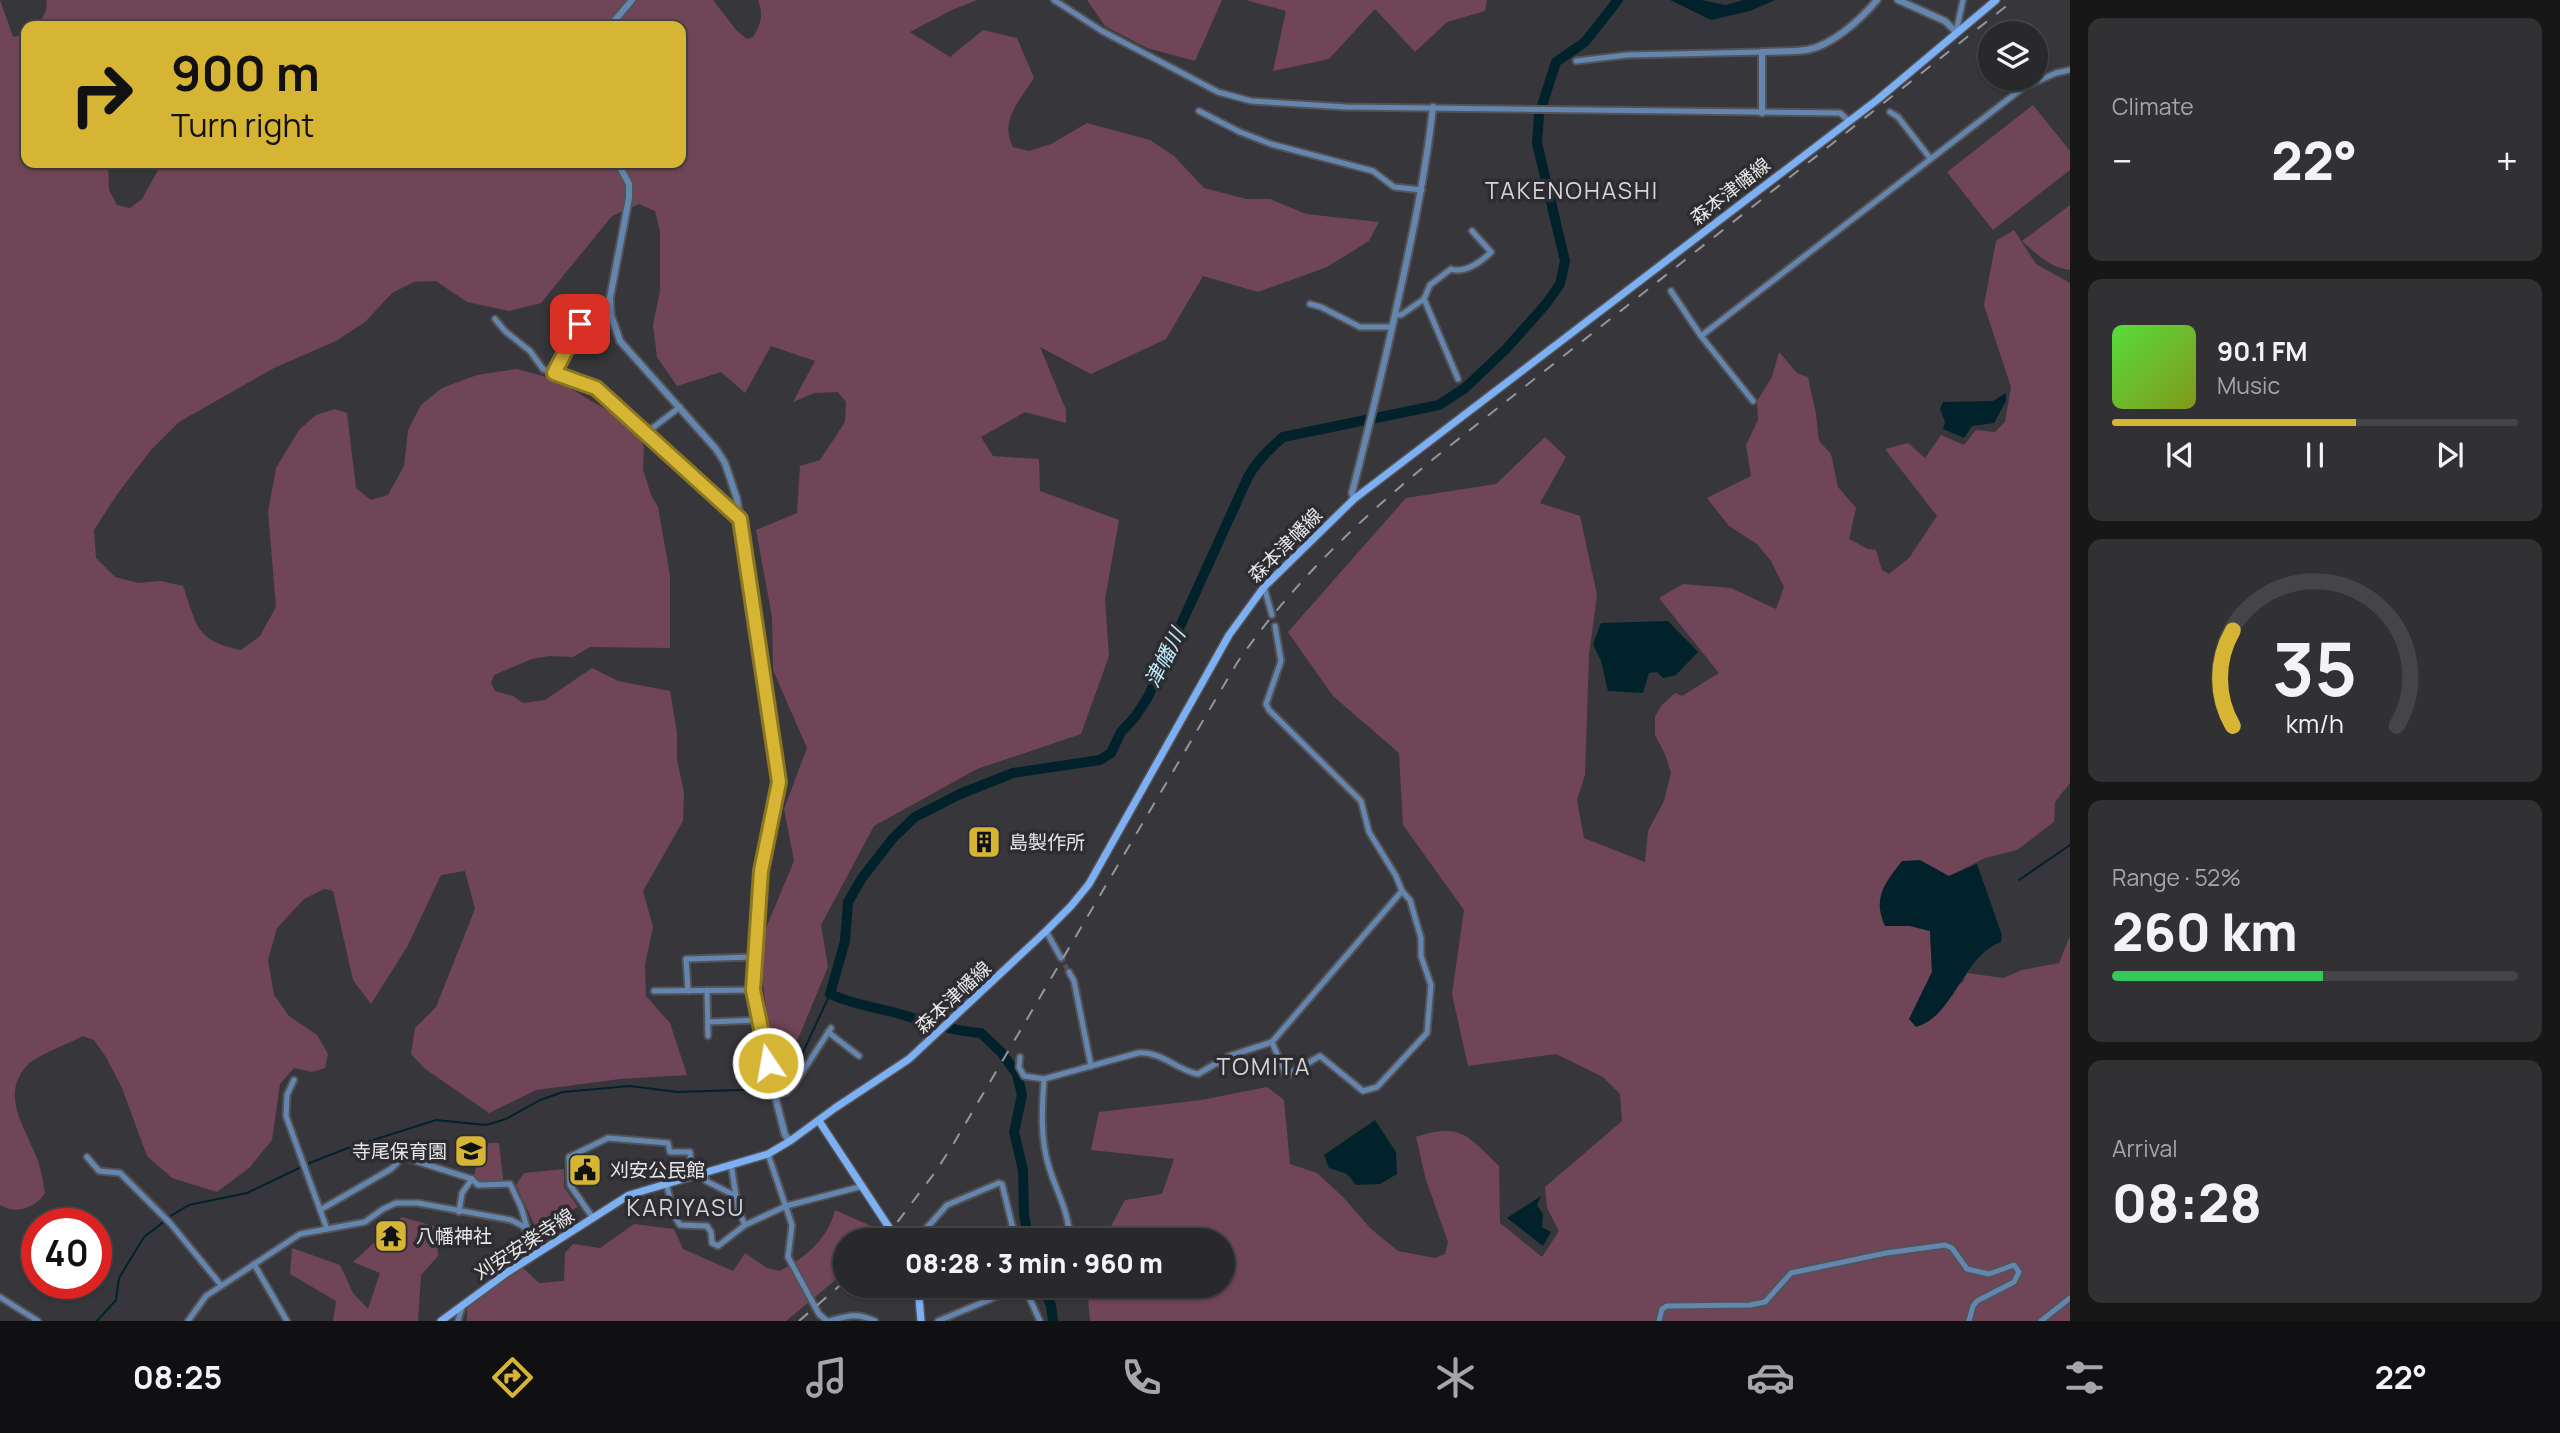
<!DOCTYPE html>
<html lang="en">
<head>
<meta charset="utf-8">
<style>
  body { margin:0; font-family:Manrope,"Noto Sans JP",sans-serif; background:#313134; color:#f1f3f6; height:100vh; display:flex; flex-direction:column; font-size:26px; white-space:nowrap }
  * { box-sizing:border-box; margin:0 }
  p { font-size:23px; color:#a5a6a9 }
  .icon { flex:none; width:38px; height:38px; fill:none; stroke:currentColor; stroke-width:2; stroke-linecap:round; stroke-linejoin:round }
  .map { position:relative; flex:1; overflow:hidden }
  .sheet { display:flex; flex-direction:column; gap:18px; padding:18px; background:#171718; width:490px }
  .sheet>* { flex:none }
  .top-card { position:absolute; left:21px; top:21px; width:665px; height:147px; border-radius:14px; box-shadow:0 2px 5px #0004,0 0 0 2px #454548; background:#d6b534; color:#111; overflow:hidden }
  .tools { position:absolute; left:1978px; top:21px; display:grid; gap:14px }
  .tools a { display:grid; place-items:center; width:70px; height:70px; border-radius:50%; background:#29292c; box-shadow:0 2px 5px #0004,0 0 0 2px #454548; font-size:35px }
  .speed { position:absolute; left:21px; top:1208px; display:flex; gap:14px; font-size:35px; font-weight:700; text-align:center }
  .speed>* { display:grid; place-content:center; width:91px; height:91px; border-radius:50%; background:#29292c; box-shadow:0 2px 5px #0004,0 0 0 2px #454548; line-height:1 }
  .speed .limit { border:10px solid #d22; background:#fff; color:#111 }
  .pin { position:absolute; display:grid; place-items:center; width:60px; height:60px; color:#fff; margin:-30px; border-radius:14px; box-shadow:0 4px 10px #0006 }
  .me { position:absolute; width:77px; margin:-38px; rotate:348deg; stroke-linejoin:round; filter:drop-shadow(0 0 5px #0008) }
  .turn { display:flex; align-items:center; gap:24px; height:147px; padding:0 35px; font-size:32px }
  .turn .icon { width:91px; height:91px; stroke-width:2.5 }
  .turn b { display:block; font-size:49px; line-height:60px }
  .big { font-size:52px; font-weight:800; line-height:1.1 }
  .sheet .card { flex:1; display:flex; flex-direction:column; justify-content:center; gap:10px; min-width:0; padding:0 24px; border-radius:14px; background:#313134 }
  .sheet .dial { align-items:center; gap:0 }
  .dial svg { height:182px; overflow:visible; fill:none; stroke:#454548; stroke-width:7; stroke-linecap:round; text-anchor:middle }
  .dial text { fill:#f1f3f6; stroke:none }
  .song { display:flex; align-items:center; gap:21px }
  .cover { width:84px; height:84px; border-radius:10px; background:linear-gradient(135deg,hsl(110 70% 55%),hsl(70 70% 35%)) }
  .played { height:7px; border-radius:4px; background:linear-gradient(90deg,#d6b534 60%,#454548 60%) }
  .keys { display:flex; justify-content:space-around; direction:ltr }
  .heat { display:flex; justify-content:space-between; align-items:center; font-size:38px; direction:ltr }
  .charge { height:10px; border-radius:5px; background:linear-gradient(90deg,#34c759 52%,#454548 0) }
  .trip { position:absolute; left:833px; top:1228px; width:402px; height:70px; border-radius:35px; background:#29292c; box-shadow:0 2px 5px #0004,0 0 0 2px #454548; font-weight:800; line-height:70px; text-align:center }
  .menu { display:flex; height:112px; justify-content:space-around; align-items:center; background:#101012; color:#a5a6a9 }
  .menu .icon { width:49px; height:49px }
  .menu .selected { color:#d6b534 }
  .menu b { font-size:32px; color:#f1f3f6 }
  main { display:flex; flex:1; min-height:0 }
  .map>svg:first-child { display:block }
  .green { fill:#704557 }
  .water { fill:#02222b }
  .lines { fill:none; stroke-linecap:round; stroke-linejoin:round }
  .stream { stroke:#02222b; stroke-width:2 }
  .river { stroke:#02222b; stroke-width:10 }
  .minor-tunnel { stroke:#525255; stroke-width:5; stroke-dasharray:5 2.5; stroke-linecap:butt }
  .minor-casing { stroke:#535357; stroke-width:9 }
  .tertiary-casing { stroke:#535357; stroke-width:10 }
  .secondary-casing { stroke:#535357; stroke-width:10 }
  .minor { stroke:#6485ae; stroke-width:5 }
  .tertiary { stroke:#6485ae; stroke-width:6 }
  .secondary { stroke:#7cb0f2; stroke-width:7 }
  .rail { stroke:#96969a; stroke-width:2; stroke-dasharray:12 12; stroke-linecap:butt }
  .route-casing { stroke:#8b7622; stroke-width:18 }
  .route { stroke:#d6b534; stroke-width:12 }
  .labels { text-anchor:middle; stroke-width:7; stroke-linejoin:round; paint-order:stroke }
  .street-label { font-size:19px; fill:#e8e8eb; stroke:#2d2d31 }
  .poi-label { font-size:19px; fill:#e8e8eb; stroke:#2d2d31; text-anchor:start }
  .water-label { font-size:21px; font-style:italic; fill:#beecfc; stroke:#2d2d31 }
  .quarter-label { font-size:23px; letter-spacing:2px; fill:#d6d5db; stroke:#2d2d31 }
</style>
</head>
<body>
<main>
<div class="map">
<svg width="2070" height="1321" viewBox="0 0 2070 1321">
  <rect width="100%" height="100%" fill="#37373b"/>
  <g class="green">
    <path d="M0,0l13,37 13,-3v129h82l1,27 8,15 13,3 12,-9 20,-36h519v-137h-645c6,-7 13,-16 10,-26h667l24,31 10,8 6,-2c8,-13 11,-23 5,-37h219l-25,10 -42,22 40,25 33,-27 34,8 17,40c-14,22 -35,43 -21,69l16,4 22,-7 36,-21 63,17 24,16 30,32 42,11h24l36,15 73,8 -10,19 -42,26 -69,25 -55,-16 -37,63 -75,35 -51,-27 26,63v13l-41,-11 -44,25 12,19 46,3 1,32 79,29 -14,79 4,57 -28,78 -104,35 -103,57 -53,99 7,42 -36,86 -13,17 -6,-7 -15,-116 36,-86 -10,-52 23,-61 -34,-78 -1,-53 -16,-87 41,-17 3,-47 20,-6 25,-38 1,-20 -8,-10 -24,1 -21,9 22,-41 -44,-15 -26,47 -24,-21 -44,14 -20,-29 -4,-32 7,-34v-60l-5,-20 -16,-7 -27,12 -71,87 -32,8 -42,-9 -31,-21 -22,1 -22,11 -27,29 -29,19 -62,27 -95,54 -28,28 -33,43 -24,37 2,28 19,19 23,6 23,-2 22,5c14,40 13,55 58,64l19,-14 16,-29 -8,-95 8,-44 23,-38 17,-15 19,-6 12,4 9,75 15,12 17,-5 16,-29 4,-36 13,-25 21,-17 35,-13 39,-6 39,10 83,50 6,18 -1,22 8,26 7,12 12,68v73l-80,-1 -17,10 -24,-1 -17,3 -38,16 -3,8 4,8 18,5 10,7 22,-3 47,-32 26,13 52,10 7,42v27l7,32 -1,29 -40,70 10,36 -8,38 1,31 24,27 17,52 -67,4 -84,11 -47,23 -65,-45 -13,-14 4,-26 21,-21 39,-98 -10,-38 -24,4 -34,72 -36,57 -18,-24 -20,-89 -9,-2 -20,10 -27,29 -9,32 6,35 15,21 28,19 11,19 -3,14 -13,4 -18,-4 -14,16 -8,56 -23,28 -32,24 -45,-14 -25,-22 -25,-68 -16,-31 -12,-17 -11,-4c-18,9 -38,16 -54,27 -29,31 -7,59 7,93 5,12 7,25 9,37 -10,15 -29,22 -45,12z"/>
    <polygon points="1087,0 1222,0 1195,61 1147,48 1105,26"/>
    <polygon points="1246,0 1487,0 1485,11 1447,22 1415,52 1375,9 1329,59 1273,71 1286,11"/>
    <polygon points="2033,105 2070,151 2070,170 1993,230 1947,172"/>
    <path d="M2070,205v65c-20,-2 -34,-17 -48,-29z"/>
    <path d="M2014,230l22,34 34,19v500l-15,19 -1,20 -37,28 -32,8 -36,18 -64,50h25l20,5 2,41 -23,47 54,-37 4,-9 36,5 19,-8 37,-7 11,-27v385h-980l-3,-35h136v-45h-120l22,-41 37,-6 12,-35 -83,-9 8,-38 102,-12 66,-13 17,13 6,64 27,9 26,24 28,32 27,22 37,7 10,-4 3,-12 -22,-62 -10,-43c45,-15 52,-1 83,29l1,57 42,34 17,-26 -12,-23 -2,-21 77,-66 -2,-27 -17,-17 -47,-23 -88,12 -16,-72 12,-84 -61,-85 -4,-72 -66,-57 -45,-64 118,-134 90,-14 49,-47 21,20 -26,46 40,13 17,79 -8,60 -4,120 -8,25 7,38 61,24 3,-31 16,-30 7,-28 -6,-19 -10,-19v-19l7,-11 13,-12 7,3 37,-23 -60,-75 24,-14 48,4 45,21 8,-22 -13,-26 -14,-17 -28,-18 -22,-28 44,-22 -5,-31 12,-25 -1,-19 15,-24 7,-25 18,21 11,4 8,37 3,27 12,13 7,33 18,21 -7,31 19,10 8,1 6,20 7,4 20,-16 28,-42 -52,-67 23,-6 17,15 16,-23 23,10 12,-15 19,2 10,-10 6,-35 -27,-82 12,-64z"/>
    <polygon points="489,1143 499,1143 503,1178 501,1183 479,1182 474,1175 480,1152 485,1153"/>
    <polygon points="564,1169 564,1187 578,1207 536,1228 516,1185 524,1173"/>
    <path d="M835,1210l45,20 -6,11h-29v31l-59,49h-319v-16l56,-37 16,15 25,-2 1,-28 8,-9 27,4 34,-24 40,5 9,20 50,22 12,-18 22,15 13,3c26,-14 47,-31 55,-61z"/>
    <polygon points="402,1217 437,1227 438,1256 421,1275 418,1321 333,1321 336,1301 290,1274 292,1248 340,1265 353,1293 368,1309 380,1273 353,1262"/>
  </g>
  <g class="water">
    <polygon points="1670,0 1701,0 1726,5 1743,0 1775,0 1750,11 1711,20"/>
    <polygon points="2006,393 2006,401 1994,423 1972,426 1964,438 1943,429 1945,422 1940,409 1943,402 1993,401"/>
    <polygon points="1668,621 1698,652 1676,675 1663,678 1657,672 1649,673 1643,693 1608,691 1601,661 1593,644 1601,623"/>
    <path d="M1920,860l29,16 28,-12 25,71 -1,7c-39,14 -46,74 -85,85l-7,-8 23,-47 -2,-41 -20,-5h-25c-13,-28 0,-43 17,-65z"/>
    <polygon points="1375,1120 1396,1152 1397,1174 1380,1184 1356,1185 1347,1174 1329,1168 1324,1155"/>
    <polygon points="1541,1196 1537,1205 1543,1214 1542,1227 1551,1232 1543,1246 1507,1218"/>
  </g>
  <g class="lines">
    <g class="stream">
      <polyline points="2019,880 2070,845"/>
      <polyline points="775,1087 787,1083 791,1078 830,994"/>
      <polyline points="169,1217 189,1205 247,1193 312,1162 348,1148 436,1120 486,1125 506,1119 540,1100 563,1092 630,1086 677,1092 770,1089"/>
      <polyline points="97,1321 116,1300 119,1278 144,1237 165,1221"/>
    </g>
    <g class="river">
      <path d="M1029,1241l-5,-26 -1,-45 -9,-38 8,-37 -5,-21 -16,-22 -20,-19c-29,-2 -54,-11 -81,-19 -25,-7 -46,-9 -70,-20l15,-53 3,-39 14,-24 31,-40 22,-21 45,-23 53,-21 87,-13 11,-7 10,-21 14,-15 13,-20 100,-220c9,-16 21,-28 35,-40l156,-32 26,-17 41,-39 40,-45 14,-20 5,-23 -28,-118 2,-28 17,-53 29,-20 33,-42"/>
      <polyline points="1042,1286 1051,1305 1053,1321"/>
    </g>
    <polyline class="minor-tunnel" points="1061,958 1069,972"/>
    <defs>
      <g id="minor">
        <polyline points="1054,0 1102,31 1218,92 1251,101 1346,107 1840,113 1848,120"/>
        <polyline points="1956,32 1963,0"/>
        <polyline points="1576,61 1627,55 1762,52"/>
        <polyline points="1199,111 1240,132 1271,144 1373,171 1394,187 1422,190"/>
        <polyline points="1890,112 1898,117 1930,158"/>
        <polyline points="1671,291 1701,336 1753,401"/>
        <polyline points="1424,299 1458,379"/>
        <polyline points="1310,304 1321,307 1360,327 1392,327"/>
        <path d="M1395,315h6l23,-16 6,-14 21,-16c14,5 31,-8 40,-17l-19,-21"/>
        <polyline points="495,319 505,331 530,351 543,369 596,388 740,519"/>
        <polyline points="1701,336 2024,87 2056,73 2070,70"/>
        <polyline points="554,374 580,324"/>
        <polyline points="646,433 680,407"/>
        <polyline points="1264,587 1272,615"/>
        <polyline points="1046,931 1061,958"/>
        <polyline points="1069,972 1074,981 1091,1066"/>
        <polyline points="707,990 708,1036"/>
        <polyline points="654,991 753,990"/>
        <polyline points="688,991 686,959 754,957"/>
        <polyline points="708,1022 759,1020"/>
        <polyline points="828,1032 859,1056"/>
        <polyline points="1272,1042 1402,891"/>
        <polyline points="1020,1057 1019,1067 1024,1076 1044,1079"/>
        <polyline points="294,1080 287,1095 286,1116 327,1229"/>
        <polyline points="775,1096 787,1092 794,1085 831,1028"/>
        <polyline points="768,1154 792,1225 788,1257 819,1314 827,1321"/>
        <polyline points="87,1157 99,1171 120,1173 170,1223 221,1285"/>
        <polyline points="731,1164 738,1209 745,1225"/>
        <polyline points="705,1171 706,1181 736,1196"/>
        <polyline points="666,1182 674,1215 680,1225 707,1226 711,1232 712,1243 718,1246 745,1225 786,1206 863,1186"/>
        <polyline points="320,1210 391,1169 403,1157 472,1179 478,1185 510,1184 521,1207 528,1231"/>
        <polyline points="459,1212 462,1193 472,1179"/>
        <polyline points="593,1218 570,1185 569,1157 608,1138 668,1143 670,1152 690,1152 692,1175"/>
        <polyline points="915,1241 947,1205 999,1183 1002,1184 1016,1241"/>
        <path d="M1069,1241c2,-26 -13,-50 -20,-74 -9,-28 -7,-59 -5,-88l94,-26c24,-2 38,17 60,21l31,-18 43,-14 13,31 4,1 31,-18 43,35 14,-4 50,-54 4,-48 -10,-29v-18l-11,-38 -8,-9 -6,-15 -27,-44 -8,-31 -92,-91 -3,-6 15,-43 -6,-35"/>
        <polyline points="254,1264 287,1321"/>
        <polyline points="1024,1286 1040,1321"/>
        <polyline points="0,1297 38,1321"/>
        <polyline points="188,1321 206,1296 300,1234 365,1222 383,1209 396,1203 418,1203 511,1220 523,1226 541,1251"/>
        <polyline points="458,1321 462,1307"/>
        <path d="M829,1321c18,-5 28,-9 46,0"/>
        <polyline points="938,1321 1022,1286"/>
        <polyline points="1659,1321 1662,1309 1667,1306 1750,1305 1765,1302 1791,1273 1886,1253 1945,1245 1952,1248 1967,1269 1989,1274 2014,1265 2019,1272 2014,1282 1977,1301 1973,1306 1969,1321"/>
        <polyline points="2041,1321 2070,1298"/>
      </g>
      <g id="tertiary">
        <polyline points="1898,0 1945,21 1956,32"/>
        <polyline points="610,26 632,0"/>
        <path d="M1762,113v-61c14,-1 29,0 44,-2 26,-4 55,-31 71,-50"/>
        <polyline points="618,163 629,184 629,198 610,298 611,315 620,341 716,449 725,463 737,499 779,782 777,800 761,871 753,990 777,1104 785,1135 790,1141"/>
        <path d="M1354,499l-2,-6c17,-66 33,-131 47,-197 14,-63 27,-125 34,-189"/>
      </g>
      <g id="secondary">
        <polyline points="819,1121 898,1241"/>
        <polyline points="918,1286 921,1321"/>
        <polyline points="441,1321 508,1272 629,1195 768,1154 790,1141 835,1108 909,1059 1046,931 1071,906 1089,884 1229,635 1264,587 1354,499 1877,100 1996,0"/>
      </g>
    </defs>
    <use href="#minor" class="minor-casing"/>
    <use href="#tertiary" class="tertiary-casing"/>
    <use href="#secondary" class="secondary-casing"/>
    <use href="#minor" class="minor"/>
    <use href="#tertiary" class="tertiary"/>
    <use href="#secondary" class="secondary"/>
    <g class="rail">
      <path d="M883,1241l53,-70 18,-28 283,-480c55,-80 125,-146 200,-207l577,-456"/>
      <polyline points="799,1321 845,1281"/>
    </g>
  </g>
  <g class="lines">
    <defs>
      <polyline id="route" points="580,324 554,373 596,388 740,519 779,782 761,871 753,990 768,1063"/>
    </defs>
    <use href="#route" class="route-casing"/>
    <use href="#route" class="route"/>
  </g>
  <defs>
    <symbol id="building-square" viewBox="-11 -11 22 22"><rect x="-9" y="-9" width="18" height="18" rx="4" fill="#d6b534" stroke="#2d2d31"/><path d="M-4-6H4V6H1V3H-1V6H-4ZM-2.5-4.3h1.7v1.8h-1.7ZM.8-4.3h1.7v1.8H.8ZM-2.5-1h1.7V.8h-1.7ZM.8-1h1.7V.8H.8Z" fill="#111"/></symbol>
    <symbol id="school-square" viewBox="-11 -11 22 22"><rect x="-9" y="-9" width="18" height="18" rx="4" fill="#d6b534" stroke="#2d2d31"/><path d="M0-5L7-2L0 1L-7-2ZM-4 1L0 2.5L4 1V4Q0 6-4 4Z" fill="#111"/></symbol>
    <symbol id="civic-square" viewBox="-11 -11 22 22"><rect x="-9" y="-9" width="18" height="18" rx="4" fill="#d6b534" stroke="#2d2d31"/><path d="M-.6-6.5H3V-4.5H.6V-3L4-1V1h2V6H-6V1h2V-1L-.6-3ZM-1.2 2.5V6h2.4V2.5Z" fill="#111"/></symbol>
    <symbol id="temple-square" viewBox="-11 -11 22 22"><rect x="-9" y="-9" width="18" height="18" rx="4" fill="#d6b534" stroke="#2d2d31"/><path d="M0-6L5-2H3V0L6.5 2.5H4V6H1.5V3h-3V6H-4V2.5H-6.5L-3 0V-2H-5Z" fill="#111"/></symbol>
  </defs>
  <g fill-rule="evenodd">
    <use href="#building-square" x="965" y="823" width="38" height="38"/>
    <use href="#school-square" x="452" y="1132" width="38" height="38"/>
    <use href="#civic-square" x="566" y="1151" width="38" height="38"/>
    <use href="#temple-square" x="372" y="1217" width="38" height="38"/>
  </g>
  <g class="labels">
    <g class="street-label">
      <text transform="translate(1730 191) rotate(-38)" y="7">森本津幡線</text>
      <text transform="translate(1285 545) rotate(-45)" y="7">森本津幡線</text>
      <text transform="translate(953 997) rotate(-43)" y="7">森本津幡線</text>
      <text transform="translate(524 1244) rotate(-33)" y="7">刈安安楽寺線</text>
    </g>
    <g class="poi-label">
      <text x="1009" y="849">島製作所</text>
      <text x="447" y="1158" text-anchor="end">寺尾保育園</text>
      <text x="610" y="1177">刈安公民館</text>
      <text x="416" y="1243">八幡神社</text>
    </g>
    <g class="water-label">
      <text transform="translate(1165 658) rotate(-63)" y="7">津幡川</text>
    </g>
    <g class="quarter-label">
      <text x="1572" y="199">TAKENOHASHI</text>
      <text x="1264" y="1075">TOMITA</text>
      <text x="686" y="1216">KARIYASU</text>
    </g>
  </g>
</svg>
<div class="tools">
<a><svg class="icon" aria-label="layers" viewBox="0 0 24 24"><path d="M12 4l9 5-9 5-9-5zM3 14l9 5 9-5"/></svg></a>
</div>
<div class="speed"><div class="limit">40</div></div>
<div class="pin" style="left:580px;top:324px;background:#d93025"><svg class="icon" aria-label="arrive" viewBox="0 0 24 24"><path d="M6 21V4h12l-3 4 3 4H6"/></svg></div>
<svg class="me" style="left:768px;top:1063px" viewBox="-20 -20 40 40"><circle r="17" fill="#d6b534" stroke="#fff" stroke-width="3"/><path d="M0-11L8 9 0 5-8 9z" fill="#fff"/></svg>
<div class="trip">08:28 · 3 min · 960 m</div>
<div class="top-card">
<div class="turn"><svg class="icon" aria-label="right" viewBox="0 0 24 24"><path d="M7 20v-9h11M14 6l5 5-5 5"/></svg><div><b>900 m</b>Turn right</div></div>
</div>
</div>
<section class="sheet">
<div class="card"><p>Climate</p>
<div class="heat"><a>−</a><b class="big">22°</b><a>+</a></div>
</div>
<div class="card">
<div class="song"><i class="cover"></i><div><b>90.1 FM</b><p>Music</p></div></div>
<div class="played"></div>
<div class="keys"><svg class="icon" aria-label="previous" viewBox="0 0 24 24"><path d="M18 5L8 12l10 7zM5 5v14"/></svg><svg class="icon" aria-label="pause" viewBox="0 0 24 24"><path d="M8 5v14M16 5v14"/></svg><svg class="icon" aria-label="next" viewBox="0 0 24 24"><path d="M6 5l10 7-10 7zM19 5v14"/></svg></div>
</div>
<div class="card dial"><svg viewBox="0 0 100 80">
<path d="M14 69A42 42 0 1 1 86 69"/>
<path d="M14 69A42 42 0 0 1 14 27" stroke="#d6b534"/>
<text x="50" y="56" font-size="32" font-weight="700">35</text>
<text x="50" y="72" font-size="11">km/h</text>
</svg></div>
<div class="card"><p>Range · 52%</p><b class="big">260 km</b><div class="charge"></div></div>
<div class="card"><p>Arrival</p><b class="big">08:28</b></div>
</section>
</main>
<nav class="menu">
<b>08:25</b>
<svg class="icon selected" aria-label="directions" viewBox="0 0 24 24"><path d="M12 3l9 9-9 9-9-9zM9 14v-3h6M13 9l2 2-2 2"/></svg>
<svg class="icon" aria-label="music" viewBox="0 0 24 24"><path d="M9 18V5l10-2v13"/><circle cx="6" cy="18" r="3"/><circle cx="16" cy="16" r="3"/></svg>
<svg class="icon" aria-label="phone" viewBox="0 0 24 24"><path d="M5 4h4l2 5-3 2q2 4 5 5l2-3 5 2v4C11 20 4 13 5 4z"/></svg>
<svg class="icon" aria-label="climate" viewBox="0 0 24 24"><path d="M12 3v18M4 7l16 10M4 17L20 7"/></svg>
<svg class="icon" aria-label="car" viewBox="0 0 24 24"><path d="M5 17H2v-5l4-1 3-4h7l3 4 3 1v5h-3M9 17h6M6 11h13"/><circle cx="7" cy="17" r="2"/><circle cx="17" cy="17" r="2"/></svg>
<svg class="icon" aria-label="filters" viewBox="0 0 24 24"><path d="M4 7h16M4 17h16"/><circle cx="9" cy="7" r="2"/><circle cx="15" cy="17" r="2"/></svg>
<b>22°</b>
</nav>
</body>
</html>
